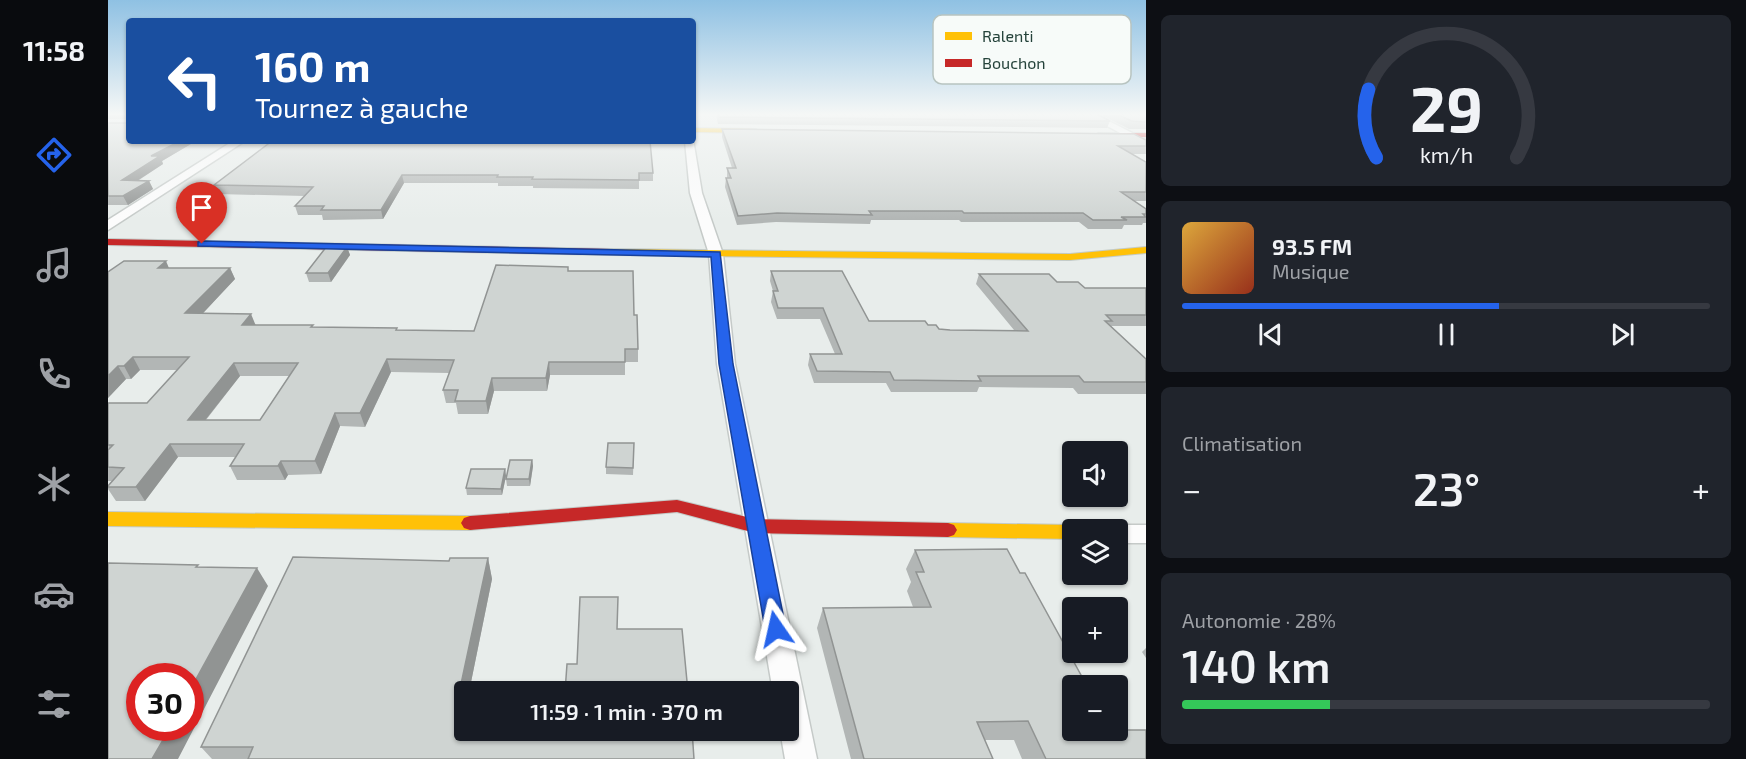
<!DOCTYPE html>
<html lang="fr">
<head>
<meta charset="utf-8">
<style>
  body { margin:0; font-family:"Exo 2",sans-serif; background:#20242c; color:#f1f3f6; height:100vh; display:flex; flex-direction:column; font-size:22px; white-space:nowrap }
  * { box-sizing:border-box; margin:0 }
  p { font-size:20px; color:#9ea1a6 }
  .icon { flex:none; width:33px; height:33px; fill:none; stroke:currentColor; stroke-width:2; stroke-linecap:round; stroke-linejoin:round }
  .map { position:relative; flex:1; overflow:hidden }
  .drawer { display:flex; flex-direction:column; gap:15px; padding:15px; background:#0d0f14; width:600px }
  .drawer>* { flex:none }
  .hud { position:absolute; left:18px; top:18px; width:570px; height:126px; border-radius:6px; box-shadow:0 2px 4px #0004; background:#1a4fa0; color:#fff; overflow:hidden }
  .fabs { position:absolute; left:954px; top:441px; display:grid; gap:12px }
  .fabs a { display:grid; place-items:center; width:66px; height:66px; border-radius:6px; background:#171b24; box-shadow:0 2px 4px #0004; font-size:30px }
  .speed { position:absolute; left:18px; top:663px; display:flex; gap:12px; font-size:30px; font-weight:700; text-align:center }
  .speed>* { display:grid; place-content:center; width:78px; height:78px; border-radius:50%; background:#171b24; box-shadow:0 2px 4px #0004; line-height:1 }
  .speed .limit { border:9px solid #d22; background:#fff; color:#111 }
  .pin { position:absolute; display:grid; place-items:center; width:51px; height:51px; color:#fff; margin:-62px -26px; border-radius:50% 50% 50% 0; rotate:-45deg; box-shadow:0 0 6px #0007 }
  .pin .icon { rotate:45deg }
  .me { position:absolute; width:66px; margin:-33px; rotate:349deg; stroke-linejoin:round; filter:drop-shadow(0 0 4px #0008) }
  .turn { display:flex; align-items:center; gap:21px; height:126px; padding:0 30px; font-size:27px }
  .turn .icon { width:78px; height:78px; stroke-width:2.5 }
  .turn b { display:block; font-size:42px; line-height:51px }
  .big { font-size:45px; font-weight:600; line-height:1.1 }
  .drawer .widget { flex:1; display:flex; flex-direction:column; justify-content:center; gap:9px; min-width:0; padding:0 21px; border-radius:9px; background:#20242c }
  .drawer .dial { align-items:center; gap:0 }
  .dial svg { height:156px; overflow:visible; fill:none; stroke:#363941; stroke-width:7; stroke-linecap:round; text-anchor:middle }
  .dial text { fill:#f1f3f6; stroke:none }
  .song { display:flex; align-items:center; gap:18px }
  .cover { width:72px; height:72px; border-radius:9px; background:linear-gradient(135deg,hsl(40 70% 55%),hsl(10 70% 35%)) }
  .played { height:6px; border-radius:3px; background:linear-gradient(90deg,#2563eb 60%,#363941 60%) }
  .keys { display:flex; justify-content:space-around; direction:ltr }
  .heat { display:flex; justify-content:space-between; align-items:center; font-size:33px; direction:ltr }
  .charge { height:9px; border-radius:4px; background:linear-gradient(90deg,#34c759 28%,#363941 0) }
  .trip { position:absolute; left:346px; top:681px; width:345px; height:60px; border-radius:6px; background:#171b24; box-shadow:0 2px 4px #0004; font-weight:600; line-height:60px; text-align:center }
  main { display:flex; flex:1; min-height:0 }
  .tabs { display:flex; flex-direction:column; width:108px; justify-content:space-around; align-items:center; background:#090b0e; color:#9ea1a6 }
  .tabs .icon { width:42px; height:42px }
  .tabs .active { color:#2563eb }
  .tabs b { font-size:27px; color:#f1f3f6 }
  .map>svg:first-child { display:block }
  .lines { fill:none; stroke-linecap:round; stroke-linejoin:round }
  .street-casing { stroke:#c5cac8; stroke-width:3 }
  .slow-casing { stroke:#c3cbc8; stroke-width:2 }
  .jam-casing { stroke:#c3cbc8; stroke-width:2 }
  .street { fill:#fcfcfc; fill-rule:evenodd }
  .slow { fill:#ffc107; fill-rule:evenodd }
  .jam { fill:#c62828; fill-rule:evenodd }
  .wall { fill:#b2b6b5; fill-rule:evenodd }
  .shaded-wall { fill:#919493 }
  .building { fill:#cfd4d2; stroke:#919493; stroke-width:1.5; fill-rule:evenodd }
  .route { fill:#2563eb; stroke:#184099; stroke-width:1.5 }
  .key { fill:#f7fbf9; stroke:#b8c4c0; stroke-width:1.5 }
  .key-label { font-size:16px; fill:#24423a }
</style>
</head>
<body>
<main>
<nav class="tabs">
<b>11:58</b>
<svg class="icon active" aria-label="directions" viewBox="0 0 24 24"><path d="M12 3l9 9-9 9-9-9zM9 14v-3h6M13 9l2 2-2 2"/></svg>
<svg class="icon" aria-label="music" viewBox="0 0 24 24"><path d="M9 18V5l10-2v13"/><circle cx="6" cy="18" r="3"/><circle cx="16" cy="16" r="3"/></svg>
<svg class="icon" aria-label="phone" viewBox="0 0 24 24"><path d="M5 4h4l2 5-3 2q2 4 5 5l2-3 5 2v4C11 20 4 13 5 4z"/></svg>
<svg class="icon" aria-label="climate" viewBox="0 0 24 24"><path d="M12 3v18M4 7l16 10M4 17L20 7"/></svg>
<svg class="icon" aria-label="car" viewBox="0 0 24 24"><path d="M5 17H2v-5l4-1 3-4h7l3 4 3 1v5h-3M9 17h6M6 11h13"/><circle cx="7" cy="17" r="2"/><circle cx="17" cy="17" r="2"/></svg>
<svg class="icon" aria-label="filters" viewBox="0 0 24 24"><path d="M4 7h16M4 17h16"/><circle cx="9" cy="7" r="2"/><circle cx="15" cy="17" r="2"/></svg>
</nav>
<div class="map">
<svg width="1038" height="759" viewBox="0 0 1038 759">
  <rect width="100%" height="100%" fill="#e8edeb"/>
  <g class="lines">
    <defs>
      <g id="street">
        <polygon points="977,114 987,114 1038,140 1038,147"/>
        <polygon points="585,139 594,193 615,254 627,364 709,759 677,759 672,730 681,730 681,692 665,692 609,364 601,254 582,193 577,141 585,141"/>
        <polygon points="125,141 137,141 0,230 0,220"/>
        <polygon points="1010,525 1038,525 1038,543 1010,543 1010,530 1001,530"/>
      </g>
      <g id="slow">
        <polygon points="585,128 648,129 651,131 648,133 585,132"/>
        <polygon points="1038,247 1038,253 962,260 503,255 498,252 503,249 962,254"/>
        <polygon points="0,512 362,516 368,518 371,523 368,528 362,530 0,526"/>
        <polygon points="840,523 964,525 971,530 964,530 964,539 840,537 834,535 831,530 834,525"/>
      </g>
      <g id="jam">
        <polygon points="993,133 1038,133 1038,137 990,137 990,133"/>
        <polygon points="0,239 503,249 508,252 503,255 0,245"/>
        <polygon points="569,500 647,519 840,523 846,525 849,530 846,535 840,537 647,533 569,512 362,530 356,528 353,523 356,518 362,516"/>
      </g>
    </defs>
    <use href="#street" class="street-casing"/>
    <use href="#slow" class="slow-casing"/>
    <use href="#jam" class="jam-casing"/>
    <use href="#street" class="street"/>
    <use href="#slow" class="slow"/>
    <use href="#jam" class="jam"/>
  </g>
  <g class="wall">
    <polygon points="0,114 21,114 21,141 88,141 54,161 55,164 31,180 41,181 45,189 20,205 0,205 0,123 19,123 19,119 0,119"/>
    <polygon points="608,114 989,114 1002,121 999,128 610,124"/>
    <polygon points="991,114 1038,114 1038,129 1021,129"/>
    <polygon points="614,129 1038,140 1038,154 1023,154 1038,162 1038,201 1026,201 1038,209 1038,223 1035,223 1034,225 1016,225 1014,229 980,229 971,222 853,222 851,220 763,220 762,224 668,222 629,225 617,187 618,178 619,178 619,168 624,168 614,137"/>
    <polygon points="164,141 545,173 545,181 531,181 531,189 425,188 425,186 390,186 390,183 296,183 275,219 215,220 214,215 190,215 187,206 197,196 109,194 106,185"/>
    <polygon points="239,247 242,255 223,282 201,282 198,273"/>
    <path d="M460,267v4l66,44 4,34v13h-13v13h-75l-3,16h-53l-6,23h-30l-2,-11h-10l-3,-13 6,-17 -58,-1 -26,55 -25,-1 -19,48 -33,1 -3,5h-48l-7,-14 5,-9h-57l-33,44h-29l-8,-12v-3l4,-5h-4v-78h39l30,-33h-37l-9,9h-5l-18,19v-126l61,-4h61l5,11 -33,35 54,11 58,3h83v2l77,1zM132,376h49l-29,44h-54z"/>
    <polygon points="663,271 761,321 820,325 831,329 842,330 906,330 868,284 871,274 949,282 977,288 1038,288 1038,326 1003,326 1038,359 1038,394 970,394 965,388 871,387 869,392 783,392 778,383 706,383 700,365 702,354 727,354 712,319 669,319 663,302 665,291 662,281"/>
    <polygon points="526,443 525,475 498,474 498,467"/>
    <polygon points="424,460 425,466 422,486 399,486 398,479"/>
    <polygon points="397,469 398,476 394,495 359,495 358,488"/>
    <polygon points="807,550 964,730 1038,759 914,759 906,740 877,740 885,759 743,759 709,628 715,608 805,607 799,591 803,582 798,569"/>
    <polygon points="380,558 384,579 361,692 357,692 357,730 586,759 104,759 93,747 341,561"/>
    <polygon points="1038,648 1038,658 1034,652"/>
  </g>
  <g class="shaded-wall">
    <polygon points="72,141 88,141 54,161 55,164 18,188 14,180 43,156"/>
    <polygon points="294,175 296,183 275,219 273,210"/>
    <polygon points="41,181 45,189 20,205 15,196"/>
    <polygon points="239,247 242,255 223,282 220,273"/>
    <polygon points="58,261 63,273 50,268"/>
    <polygon points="122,268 127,279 83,326 77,313"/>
    <polygon points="143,314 148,326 134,325"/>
    <polygon points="25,357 32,370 23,379 16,366"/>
    <polygon points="279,359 283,372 257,427 252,413"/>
    <polygon points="441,362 442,375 439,391 438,378"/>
    <polygon points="126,363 132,376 87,433 80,420"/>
    <polygon points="10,366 18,379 0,398 0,376"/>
    <polygon points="384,378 386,391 380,414 378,401"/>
    <polygon points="227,413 232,426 213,474 207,461"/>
    <polygon points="62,444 70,457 37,501 28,487"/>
    <polygon points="424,460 425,466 422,486 421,479"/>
    <polygon points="173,461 180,475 177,480 170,466"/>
    <polygon points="397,469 398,476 394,495 393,489"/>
    <polygon points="380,558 384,579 361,692 357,692 357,712 347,712"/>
    <polygon points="149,568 160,586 70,759 44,759 62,728 82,728 82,690"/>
  </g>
  <g class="building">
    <polygon points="19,114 21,114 21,141 72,141 43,156 52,156 14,180 41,181 15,196 0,196 0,123 19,123"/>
    <polygon points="610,114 989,114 1002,121 611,117"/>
    <polygon points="1008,114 1038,114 1038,122 1024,121"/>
    <polygon points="614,129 1026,134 1038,140 1038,146 1010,146 1038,162 1038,192 1013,192 1038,209 1038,214 1035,214 1038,217 1013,217 1019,220 985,220 975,213 856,213 854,211 761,211 764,215 669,213 630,216 618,178 623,178 619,168 628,168"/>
    <polygon points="164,141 542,141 545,173 531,173 531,180 424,179 425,177 389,177 390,175 294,175 273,210 213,210 216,206 187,206 205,187 106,185"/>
    <polygon points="219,246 239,247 220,273 198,273"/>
    <path d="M16,261h42l-8,7h72l-45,45 66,1 -9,11h71l-2,2 86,1 -1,2 78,1 22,-66 72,2v4h65l1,44h3l1,34h-13v13h-76l-3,16h-54l-6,23h-31l3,-11h-15l11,-30 -67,-1 -27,54h-25l-20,48h-34l-3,5h-48l14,-22h-74l-34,43h-28v-1l16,-18 -16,-1v-17l5,-5h-5v-42h39l42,-46h-56l-9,9h-6l-10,10v-104zM126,363h64l-38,57h-72z"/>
    <polygon points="663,271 734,271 761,321 817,321 820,325 828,325 831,329 842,330 920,331 871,274 941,274 949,282 970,282 977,288 1038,288 1038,315 998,315 1004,321 997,321 1038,359 1038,382 976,382 971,376 870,376 873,381 786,380 782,372 709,371 702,354 734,354 715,308 670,308 665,291 670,291"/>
    <polygon points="500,443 526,443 525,468 498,467"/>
    <polygon points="402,460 424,460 421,479 398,479"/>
    <polygon points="363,469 397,469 393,489 358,488"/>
    <polygon points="899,549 912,573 917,573 979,686 964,686 964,730 1038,730 1038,759 938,759 920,721 869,722 885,759 756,759 715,608 823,607 808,572 816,572 807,550"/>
    <polygon points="185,557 341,561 342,558 380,558 347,712 357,712 357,730 584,730 586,759 140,759 145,747 93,747"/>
    <polygon points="0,563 90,565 88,567 149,568 82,690 82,676 32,676 32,728 62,728 44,759 0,759"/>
    <polygon points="472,597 510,597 509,629 574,629 580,692 457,692 459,664 469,664"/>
  </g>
  <linearGradient id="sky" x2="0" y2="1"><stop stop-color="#8fc1e3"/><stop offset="0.52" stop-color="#f5f7f6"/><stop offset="1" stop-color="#f5f7f6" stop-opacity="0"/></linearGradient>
  <rect width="1038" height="220" fill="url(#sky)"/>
  <polygon class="route" points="94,241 612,252 625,364 678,629 675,636 668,639 660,636 657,629 611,364 603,257 90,246 90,242"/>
  <rect x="825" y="15" width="198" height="69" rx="9" class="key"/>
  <rect x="837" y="32" width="27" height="8" fill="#ffc107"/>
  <rect x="837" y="59" width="27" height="8" fill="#c62828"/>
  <g class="key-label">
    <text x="874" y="42">Ralenti</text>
    <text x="874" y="69">Bouchon</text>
  </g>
</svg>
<div class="fabs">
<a><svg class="icon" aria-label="sound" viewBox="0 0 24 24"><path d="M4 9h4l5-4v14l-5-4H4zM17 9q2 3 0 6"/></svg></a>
<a><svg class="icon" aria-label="layers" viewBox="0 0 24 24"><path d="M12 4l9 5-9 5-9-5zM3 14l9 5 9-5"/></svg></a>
<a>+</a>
<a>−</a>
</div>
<div class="speed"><div class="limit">30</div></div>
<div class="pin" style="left:94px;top:244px;background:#d93025"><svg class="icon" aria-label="arrive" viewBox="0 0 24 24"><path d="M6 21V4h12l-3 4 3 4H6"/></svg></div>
<svg class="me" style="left:668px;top:629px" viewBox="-20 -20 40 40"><path d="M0-17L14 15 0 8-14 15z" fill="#2563eb" stroke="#fff" stroke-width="4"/></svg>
<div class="trip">11:59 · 1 min · 370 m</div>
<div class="hud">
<div class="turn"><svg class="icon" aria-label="left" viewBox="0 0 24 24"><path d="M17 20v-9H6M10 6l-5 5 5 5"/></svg><div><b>160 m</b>Tournez à gauche</div></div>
</div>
</div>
<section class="drawer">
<div class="widget dial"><svg viewBox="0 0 100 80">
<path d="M14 69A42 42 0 1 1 86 69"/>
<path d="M14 69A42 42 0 0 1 10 34" stroke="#2563eb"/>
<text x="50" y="56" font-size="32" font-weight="700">29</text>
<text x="50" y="72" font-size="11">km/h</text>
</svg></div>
<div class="widget">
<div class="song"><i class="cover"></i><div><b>93.5 FM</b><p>Musique</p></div></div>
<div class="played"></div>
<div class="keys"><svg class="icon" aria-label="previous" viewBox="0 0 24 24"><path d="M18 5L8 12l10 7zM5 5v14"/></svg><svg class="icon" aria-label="pause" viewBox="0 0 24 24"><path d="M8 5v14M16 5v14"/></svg><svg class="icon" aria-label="next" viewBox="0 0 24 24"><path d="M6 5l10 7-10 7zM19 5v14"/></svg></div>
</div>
<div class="widget"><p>Climatisation</p>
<div class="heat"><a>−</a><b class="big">23°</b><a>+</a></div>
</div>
<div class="widget"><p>Autonomie · 28%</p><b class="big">140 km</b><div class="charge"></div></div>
</section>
</main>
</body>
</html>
